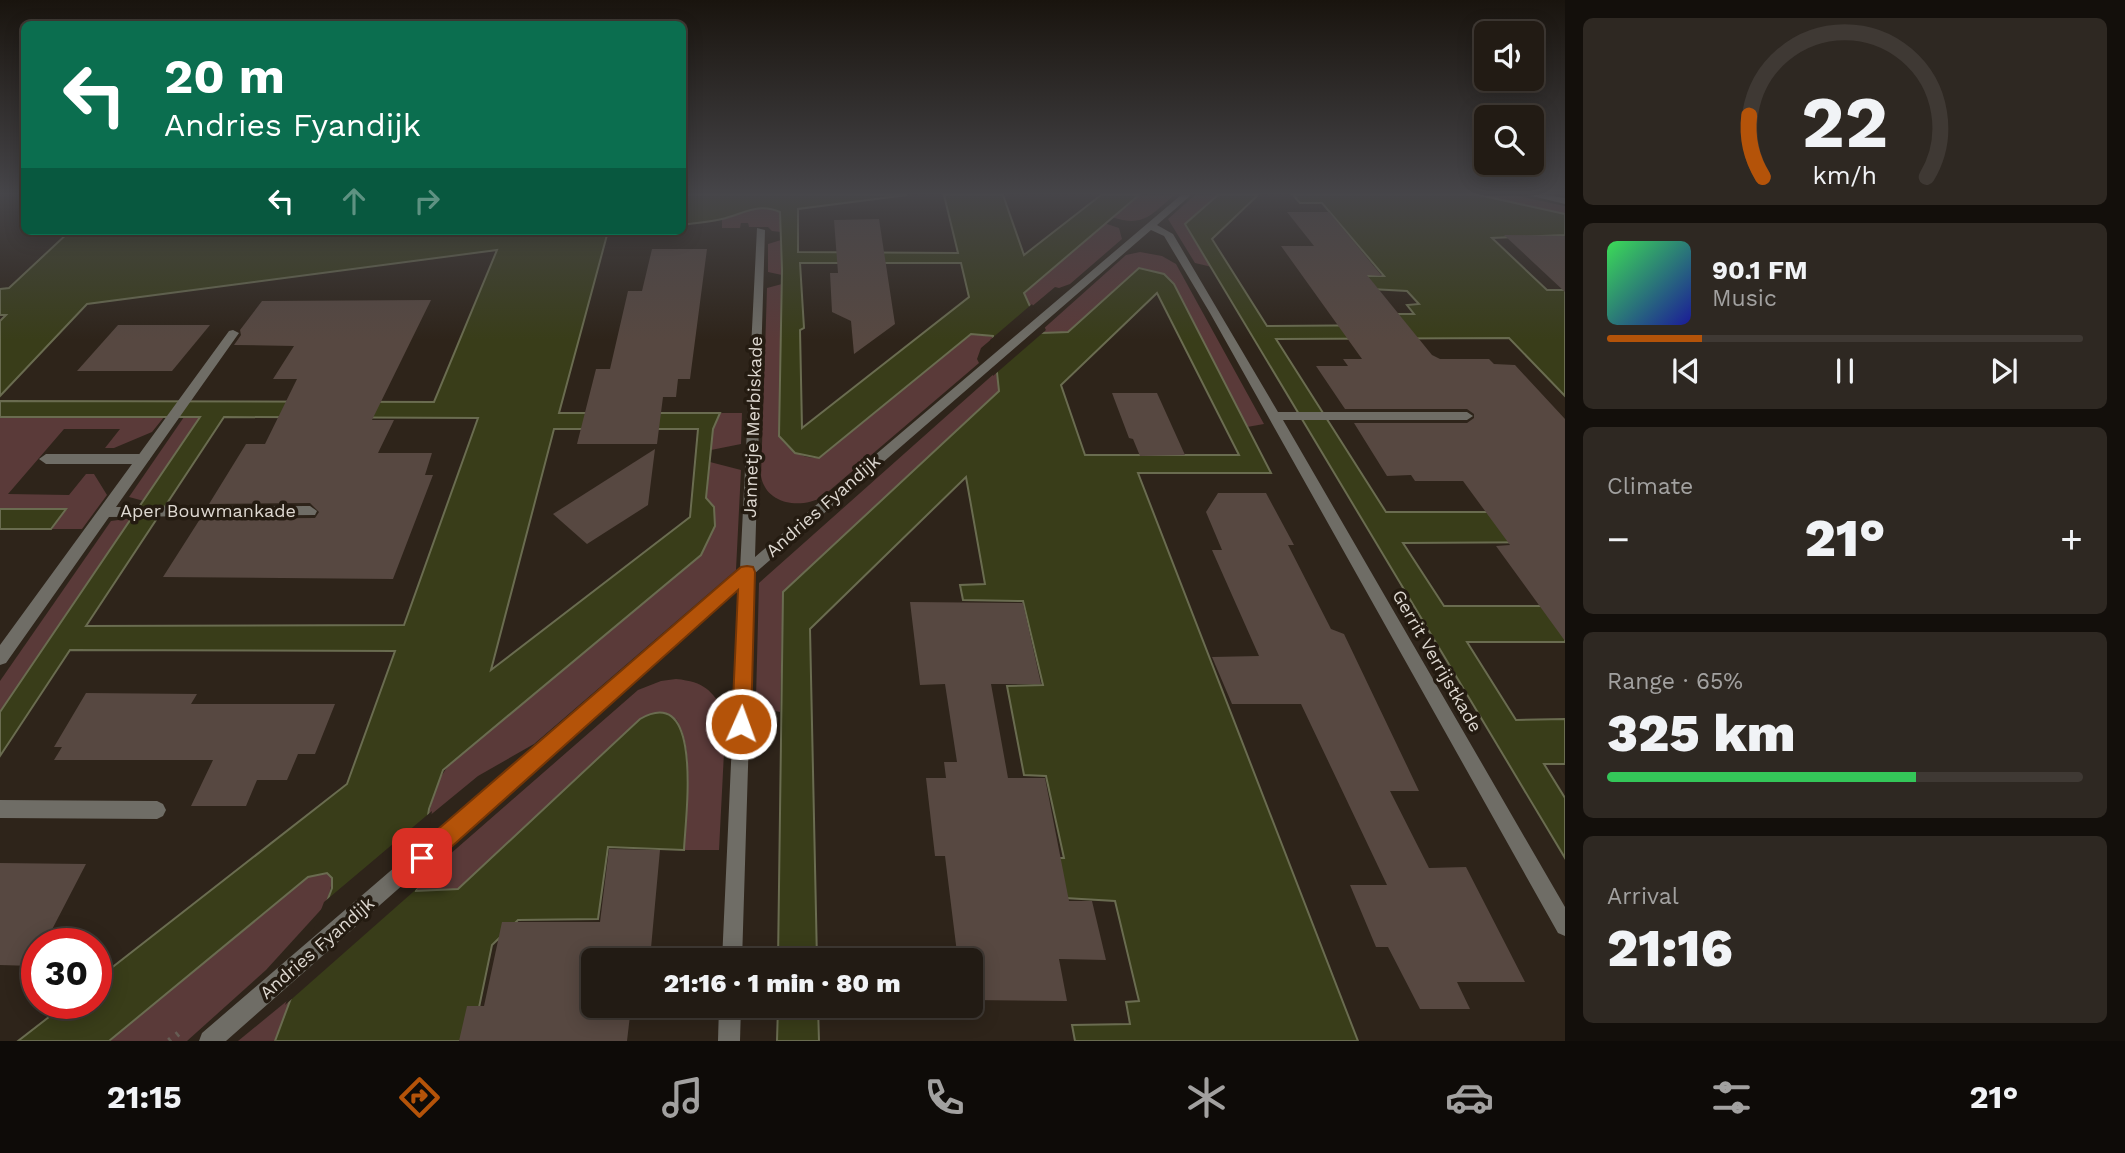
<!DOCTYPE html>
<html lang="en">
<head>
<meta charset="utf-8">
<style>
  body { margin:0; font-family:"Work Sans",sans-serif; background:#2e2822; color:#f1f3f6; height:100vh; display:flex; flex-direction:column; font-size:26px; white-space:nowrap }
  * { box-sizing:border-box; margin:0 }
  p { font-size:23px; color:#a2a1a0 }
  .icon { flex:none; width:38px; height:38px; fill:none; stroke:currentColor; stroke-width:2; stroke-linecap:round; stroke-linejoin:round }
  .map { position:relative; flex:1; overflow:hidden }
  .details { display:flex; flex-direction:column; gap:18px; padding:18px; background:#130f0b; width:560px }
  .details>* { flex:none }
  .top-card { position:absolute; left:21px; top:21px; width:665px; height:214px; border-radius:10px; box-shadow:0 4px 18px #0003,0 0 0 2px #3f3934; background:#0b6e4f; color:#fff; overflow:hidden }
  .tools { position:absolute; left:1474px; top:21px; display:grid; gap:14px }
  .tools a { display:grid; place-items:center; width:70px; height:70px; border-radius:10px; background:#221b14; box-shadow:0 4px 18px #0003,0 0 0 2px #3f3934; font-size:35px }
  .speed { position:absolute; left:21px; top:928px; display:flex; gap:14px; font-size:35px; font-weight:700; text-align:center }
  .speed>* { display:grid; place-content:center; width:91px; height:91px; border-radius:50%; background:#221b14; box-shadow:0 4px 18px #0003,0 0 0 2px #3f3934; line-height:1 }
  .speed .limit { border:10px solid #d22; background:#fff; color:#111 }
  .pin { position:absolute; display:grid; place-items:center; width:60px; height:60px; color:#fff; margin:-30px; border-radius:14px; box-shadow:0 4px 10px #0006 }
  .me { position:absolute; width:77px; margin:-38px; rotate:2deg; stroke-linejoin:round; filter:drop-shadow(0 0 5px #0008) }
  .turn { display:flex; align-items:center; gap:24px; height:147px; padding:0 28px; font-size:32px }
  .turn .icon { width:91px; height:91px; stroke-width:2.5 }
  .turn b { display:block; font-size:49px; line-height:60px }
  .lanes { display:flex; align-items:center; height:66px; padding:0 28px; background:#0003; justify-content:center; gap:35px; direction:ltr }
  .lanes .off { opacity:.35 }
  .big { font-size:52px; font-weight:800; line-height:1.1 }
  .details .card { flex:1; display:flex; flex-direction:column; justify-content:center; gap:10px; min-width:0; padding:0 24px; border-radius:10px; background:#2e2822 }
  .details .dial { align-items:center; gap:0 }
  .dial svg { height:182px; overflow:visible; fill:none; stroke:#3f3934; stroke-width:7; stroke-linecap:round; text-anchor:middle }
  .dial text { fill:#f1f3f6; stroke:none }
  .song { display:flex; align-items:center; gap:21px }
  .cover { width:84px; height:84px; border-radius:10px; background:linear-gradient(135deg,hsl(130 70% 55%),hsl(240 70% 35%)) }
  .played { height:7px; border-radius:4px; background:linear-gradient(90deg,#b45309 20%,#3f3934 20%) }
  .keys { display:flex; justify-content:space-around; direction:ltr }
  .heat { display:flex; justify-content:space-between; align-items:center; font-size:38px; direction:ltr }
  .charge { height:10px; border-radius:5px; background:linear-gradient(90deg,#34c759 65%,#3f3934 0) }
  .trip { position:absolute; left:581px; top:948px; width:402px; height:70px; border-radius:10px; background:#221b14; box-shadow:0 4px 18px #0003,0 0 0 2px #3f3934; font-weight:800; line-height:70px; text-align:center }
  .menu { display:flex; height:112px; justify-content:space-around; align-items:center; background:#0e0b08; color:#a2a1a0 }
  .menu .icon { width:49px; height:49px }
  .menu .on { color:#b45309 }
  .menu b { font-size:32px; color:#f1f3f6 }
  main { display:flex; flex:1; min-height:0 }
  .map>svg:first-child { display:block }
  .green { fill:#5a3a39 }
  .water { fill:#393d19; stroke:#6a6c50; stroke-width:2; fill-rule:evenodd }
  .pier { fill:#2e241a }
  .building { fill:#574841 }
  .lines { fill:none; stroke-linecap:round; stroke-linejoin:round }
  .path { stroke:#665d54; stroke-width:6; stroke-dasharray:2.5 7; stroke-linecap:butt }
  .lane { fill:#6f6d66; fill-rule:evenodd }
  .street { fill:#6f6d66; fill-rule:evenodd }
  .route { fill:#b45309; stroke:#753606; stroke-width:2 }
  .labels { text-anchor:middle; stroke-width:7; stroke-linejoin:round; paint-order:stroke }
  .street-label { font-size:18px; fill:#ded8d1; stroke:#241b11 }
</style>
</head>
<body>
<main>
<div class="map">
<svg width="1565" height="1041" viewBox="0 0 1565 1041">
  <rect width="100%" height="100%" fill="#2e241a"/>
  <g class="green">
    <path d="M1139,195h35c-22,19 -30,33 -62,22z"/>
    <polygon points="1195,195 1218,195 1185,224 1212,267 1195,263 1168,219"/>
    <polygon points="1479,195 1513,195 1560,205 1565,206 1565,214"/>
    <polygon points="768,206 780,212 781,232 772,231 768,227 749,227 748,223 741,223 740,228 722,228 722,219 752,208"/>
    <polygon points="1104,223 1119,228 1122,239 1070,284 1059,288 1055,287 1030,308 1024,293 1025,289"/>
    <polygon points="781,240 782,275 768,272 768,244"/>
    <polygon points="1140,252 1162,256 1176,264 1264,424 1247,427 1174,284 1139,268 1068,332 1042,333 1041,331 1126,255"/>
    <path d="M782,284l-3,152c10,15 21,22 40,22l152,-124 23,3 -13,11 -4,11 2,4 -157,134c-21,12 -56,8 -61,-21l6,-188z"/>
    <polygon points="996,372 999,390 783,592 780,712 766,709 756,698 759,583"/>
    <polygon points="720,413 742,413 741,444 711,450 713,429"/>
    <polygon points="0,417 164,417 152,432 114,448 105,448 120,429 64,429 8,494 69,495 86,474 94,474 107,495 82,529 52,529 65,509 0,509"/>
    <polygon points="184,417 201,417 144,501 129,497"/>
    <polygon points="710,462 741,470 736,570 534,744 478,776 428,817 437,783 451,761 701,555"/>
    <polygon points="133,518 0,712 0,681 111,521"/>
    <path d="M676,679c29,3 35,11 50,34l-7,137h-35c2,-34 12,-103 -8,-131l-28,-4 -190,174 -42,2 1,-8 221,-193 23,-9z"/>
    <polygon points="327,873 333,878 327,903 266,970 187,1041 109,1041 308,877"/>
    <polygon points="293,996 275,1041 238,1041"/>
  </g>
  <g class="water">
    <path d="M682,195h225l-109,14v43l160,1 -14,-58h59l21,60 77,-60h38l-115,98 18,40 26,-1 71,-64 25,6 10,10 97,189h-133l220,568h-283l-3,-16 58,-1 -4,-22 13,-1 -24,-100 -67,-4 -8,-39h24l-18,-82 -22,-1 -17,-89 36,-1 -20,-84 -60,-1 -3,-15 25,-1 -19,-107 -156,152 7,332h-39l5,-369 216,-201 -6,-55 -22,-2 -152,124 -24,-5 -16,-17 3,-166 -2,-58c-22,-10 -37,2 -58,7 -13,3 -27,4 -39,6zM800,263h161l8,34 -167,131 -2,-98 4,-2zM1157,293l82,162h-154l-24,-70z"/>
    <polygon points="1218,195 1258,195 1212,239 1267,326 1399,325 1392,314 1414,314 1407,305 1419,304 1407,291 1371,289 1361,276 1384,276 1322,203 1300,203 1293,195 1479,195 1565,214 1565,235 1492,238 1547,290 1565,290 1565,396 1509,338 1276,339 1386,512 1565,512 1565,542 1403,543 1444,606 1565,606 1565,642 1467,642 1516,720 1565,719 1565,764 1544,764 1565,798 1565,858 1185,224"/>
    <path d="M70,231h566l-29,4 -48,178h161l-7,16 -7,69 8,9 1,19 -14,29 -258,215 -14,39 -13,82 42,-2 182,-170c65,-38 45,101 44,131l-76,-3 -10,72 -80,1 -26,25 -20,96h-197l57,-153v-10l-5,-5 -19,4 -199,164h-91l49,-38h29v-23l251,-196 48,-133 -325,-1 -70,106v-44l200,-295h-200v-16l434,1 63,-152 -410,54 -87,92v-75l6,-6h-6v-26l9,-1zM224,417l254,1 -74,207 -318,1zM554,429h144l-8,88 -199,153z"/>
    <polygon points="0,509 66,509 51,529 0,529"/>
    <polygon points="778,1006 818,1006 819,1041 777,1041"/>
  </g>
  <g class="pier">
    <polygon points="1032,304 1046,330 993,376 990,340"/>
    <polygon points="432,811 421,885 285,1005 324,902"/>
  </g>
  <g class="building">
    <polygon points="1287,212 1329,212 1382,276 1367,275 1432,355 1440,359 1489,359 1494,364 1515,365 1565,419 1565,641 1496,546 1510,545 1463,481 1415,481 1411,475 1387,476 1354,423 1467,423 1474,418 1474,414 1467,409 1345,409 1316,366 1348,366 1343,359 1362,359 1281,246 1314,246"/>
    <polygon points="879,219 895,324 854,354 851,321 832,312 830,273 838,273 834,220"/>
    <polygon points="1504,235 1565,236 1565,292"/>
    <polygon points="652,249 707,249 690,379 678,379 676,397 663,397 657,444 577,444 596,369 610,369 628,291 642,291"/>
    <polygon points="431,300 372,420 394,420 378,453 432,453 425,475 433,475 393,579 163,577 200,519 315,518 319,512 310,503 209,504 246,444 265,444 297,379 273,379 294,346 234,345 241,335 240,330 262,301"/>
    <polygon points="118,325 210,325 172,371 77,371"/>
    <polygon points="1112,393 1157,393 1185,455 1140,456 1133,439 1129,438"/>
    <polygon points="655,449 648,505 587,544 553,514"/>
    <polygon points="1218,493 1266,493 1294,545 1288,545 1331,629 1344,634 1419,791 1390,791 1429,868 1466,867 1525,982 1457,982 1470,1009 1420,1009 1388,947 1376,947 1350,885 1387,885 1301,704 1232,704 1212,657 1259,656 1212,550 1222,550 1206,512"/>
    <polygon points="910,602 1023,603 1041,684 991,684 1008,778 1045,778 1069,901 1092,901 1106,960 1059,959 1067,1001 971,1000 971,961 958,961 945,856 935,856 926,778 946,778 944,762 957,762 945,684 920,685"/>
    <polygon points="86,693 197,694 191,704 335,704 315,754 298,754 287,780 257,780 246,806 191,806 213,760 54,760 62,747 54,747"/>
    <polygon points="609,849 660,850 651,948 645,947 644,961 593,961 593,1006 639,1006 631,1007 627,1041 459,1041 467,1006 484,1006 502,922 600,922"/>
    <polygon points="0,863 86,864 45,943 37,943 37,958 33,966 0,965"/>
  </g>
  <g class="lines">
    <polyline class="path" points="169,1041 179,1033"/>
    <polygon class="lane" points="46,454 143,454 150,459 143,464 46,464 39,459"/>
    <g class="street">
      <polygon points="1181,195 1191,195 1157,225 1173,234 1278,412 1467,412 1473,416 1467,420 1283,420 1565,907 1565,936 1558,933 1210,313 1164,236 1151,230 754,574 742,961 722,961 739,588 226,1041 199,1041 202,1033 740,570 757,228 765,230 755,557"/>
      <polygon points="1528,195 1546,195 1565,198 1565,204"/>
      <polygon points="233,330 239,333 116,507 310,506 317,511 315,515 109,517 6,663 0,665 0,645 229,331"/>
      <polygon points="0,800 157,801 163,804 166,810 163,816 157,819 0,818"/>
      <polygon points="719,1006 741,1006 740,1041 718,1041"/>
    </g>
  </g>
  <linearGradient id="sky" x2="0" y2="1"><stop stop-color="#19140e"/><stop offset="0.57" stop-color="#464549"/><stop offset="1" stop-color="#464549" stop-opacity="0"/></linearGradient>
  <rect width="1565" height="340" fill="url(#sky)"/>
  <polygon class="route" points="747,566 753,567 755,572 751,724 748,730 741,733 734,730 732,724 738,590 430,866 422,869 414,866 411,858 414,850 741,567"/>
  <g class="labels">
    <g class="street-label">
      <text transform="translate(753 427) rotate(-88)" y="6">Jannetje Merbiskade</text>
      <text transform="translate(823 506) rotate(-41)" y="6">Andries Fyandijk</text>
      <text x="208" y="517">Aper Bouwmankade</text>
      <text transform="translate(1437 661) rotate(60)" y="6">Gerrit Verrijstkade</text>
      <text transform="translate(317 948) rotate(-41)" y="6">Andries Fyandijk</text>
    </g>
  </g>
</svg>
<div class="tools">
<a><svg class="icon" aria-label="sound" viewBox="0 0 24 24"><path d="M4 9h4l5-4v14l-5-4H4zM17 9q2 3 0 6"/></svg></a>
<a><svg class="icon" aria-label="search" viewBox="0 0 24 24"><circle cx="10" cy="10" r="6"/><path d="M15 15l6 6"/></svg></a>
</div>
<div class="speed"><div class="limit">30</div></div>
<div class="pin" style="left:422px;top:858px;background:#d93025"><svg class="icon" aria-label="arrive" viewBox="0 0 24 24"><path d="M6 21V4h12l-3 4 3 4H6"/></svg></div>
<svg class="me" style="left:741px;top:724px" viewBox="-20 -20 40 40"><circle r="17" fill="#b45309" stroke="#fff" stroke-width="3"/><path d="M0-11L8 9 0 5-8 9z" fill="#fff"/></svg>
<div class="trip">21:16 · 1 min · 80 m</div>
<div class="top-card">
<div class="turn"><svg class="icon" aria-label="left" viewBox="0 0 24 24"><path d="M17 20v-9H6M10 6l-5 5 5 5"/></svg><div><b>20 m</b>Andries Fyandijk</div></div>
<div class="lanes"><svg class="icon" aria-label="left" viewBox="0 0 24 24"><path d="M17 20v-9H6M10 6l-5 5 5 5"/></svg><svg class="icon off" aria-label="ahead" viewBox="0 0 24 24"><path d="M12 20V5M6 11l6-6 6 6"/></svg><svg class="icon off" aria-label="right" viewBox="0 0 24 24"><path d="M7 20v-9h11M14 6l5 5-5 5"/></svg></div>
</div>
</div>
<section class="details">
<div class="card dial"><svg viewBox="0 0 100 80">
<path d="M14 69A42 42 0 1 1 86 69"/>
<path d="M14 69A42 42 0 0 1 8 42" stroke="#b45309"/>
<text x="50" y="56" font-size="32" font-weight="700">22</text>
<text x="50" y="72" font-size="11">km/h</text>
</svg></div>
<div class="card">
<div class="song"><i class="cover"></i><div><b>90.1 FM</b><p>Music</p></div></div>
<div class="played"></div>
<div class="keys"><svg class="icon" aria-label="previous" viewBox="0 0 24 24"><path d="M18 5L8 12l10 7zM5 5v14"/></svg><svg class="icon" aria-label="pause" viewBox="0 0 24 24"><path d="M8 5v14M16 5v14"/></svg><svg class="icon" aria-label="next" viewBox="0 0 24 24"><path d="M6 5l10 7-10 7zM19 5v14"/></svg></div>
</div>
<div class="card"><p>Climate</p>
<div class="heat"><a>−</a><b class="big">21°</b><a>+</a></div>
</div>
<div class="card"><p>Range · 65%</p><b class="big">325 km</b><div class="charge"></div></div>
<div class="card"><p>Arrival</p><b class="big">21:16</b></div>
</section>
</main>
<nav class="menu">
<b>21:15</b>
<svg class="icon on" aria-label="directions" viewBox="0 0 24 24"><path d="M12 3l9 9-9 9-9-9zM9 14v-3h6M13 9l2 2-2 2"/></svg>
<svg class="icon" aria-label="music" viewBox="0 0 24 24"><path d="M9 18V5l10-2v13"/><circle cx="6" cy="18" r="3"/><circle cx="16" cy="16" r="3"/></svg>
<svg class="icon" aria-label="phone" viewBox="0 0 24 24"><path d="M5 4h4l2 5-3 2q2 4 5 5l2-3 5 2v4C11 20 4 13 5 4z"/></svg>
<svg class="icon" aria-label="climate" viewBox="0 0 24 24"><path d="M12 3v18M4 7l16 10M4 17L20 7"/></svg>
<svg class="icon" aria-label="car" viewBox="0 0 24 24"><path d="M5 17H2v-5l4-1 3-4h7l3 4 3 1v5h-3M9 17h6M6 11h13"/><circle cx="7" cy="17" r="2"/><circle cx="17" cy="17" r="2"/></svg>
<svg class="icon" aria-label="filters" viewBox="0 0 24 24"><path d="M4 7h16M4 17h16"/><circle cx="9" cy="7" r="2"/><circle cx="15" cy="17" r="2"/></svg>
<b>21°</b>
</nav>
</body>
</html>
